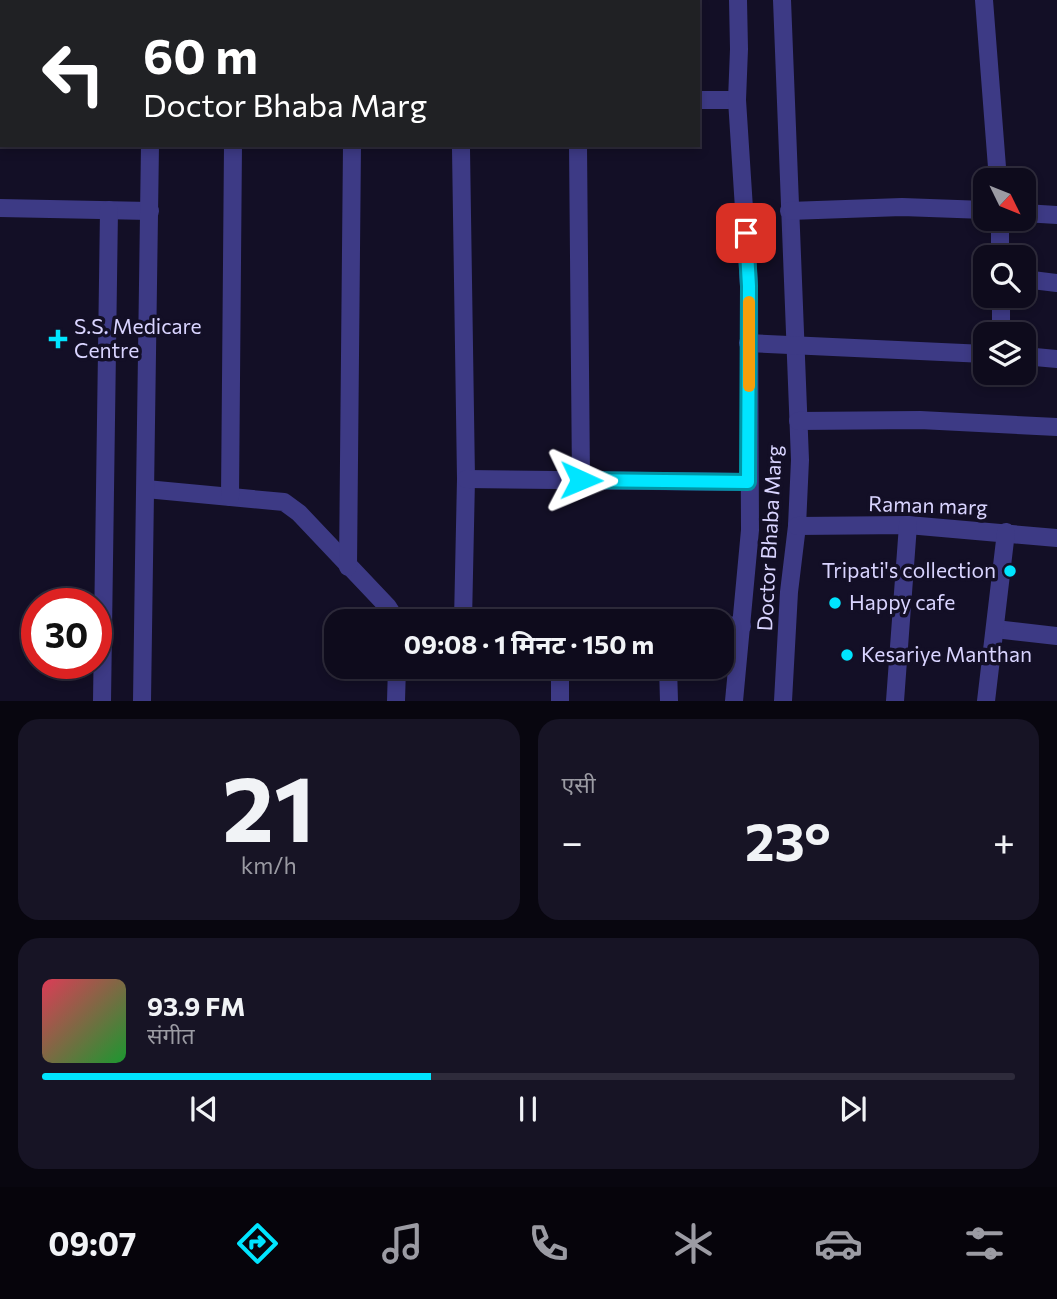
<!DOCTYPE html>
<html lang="hi">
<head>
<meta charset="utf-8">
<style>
  body { margin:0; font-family:Commissioner,"Noto Sans Devanagari",sans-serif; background:#171425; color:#f1f3f6; height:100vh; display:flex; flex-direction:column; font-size:26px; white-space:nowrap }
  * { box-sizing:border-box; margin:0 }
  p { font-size:23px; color:#9b9ba3 }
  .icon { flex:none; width:38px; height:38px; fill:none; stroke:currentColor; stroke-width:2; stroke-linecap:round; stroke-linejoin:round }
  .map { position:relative; height:701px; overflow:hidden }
  .drawer { display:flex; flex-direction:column; gap:18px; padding:18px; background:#08060f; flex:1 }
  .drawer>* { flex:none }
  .guide { position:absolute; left:0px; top:0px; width:700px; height:147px; box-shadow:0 4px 10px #0003,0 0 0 2px #2e2b3b; background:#202124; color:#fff; overflow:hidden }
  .needle { width:46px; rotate:133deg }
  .tools { position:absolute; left:973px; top:168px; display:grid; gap:14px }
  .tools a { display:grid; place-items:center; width:63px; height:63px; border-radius:14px; background:#0e0b1c; box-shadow:0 4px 10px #0003,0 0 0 2px #2e2b3b; font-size:35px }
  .speed { position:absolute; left:21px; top:588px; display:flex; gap:14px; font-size:35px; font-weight:700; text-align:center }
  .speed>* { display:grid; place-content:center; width:91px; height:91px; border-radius:50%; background:#0e0b1c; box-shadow:0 4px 10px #0003,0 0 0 2px #2e2b3b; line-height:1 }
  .speed .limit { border:10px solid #d22; background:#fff; color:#111 }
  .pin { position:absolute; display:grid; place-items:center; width:60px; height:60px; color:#fff; margin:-30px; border-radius:14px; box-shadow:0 4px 10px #0006 }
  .me { position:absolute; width:77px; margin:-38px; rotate:91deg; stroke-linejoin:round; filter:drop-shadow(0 0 5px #0008) }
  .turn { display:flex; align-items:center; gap:24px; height:147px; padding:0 28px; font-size:32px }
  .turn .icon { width:91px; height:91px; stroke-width:2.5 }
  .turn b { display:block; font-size:49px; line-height:60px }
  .big { font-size:52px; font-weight:700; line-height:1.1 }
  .drawer .widget { flex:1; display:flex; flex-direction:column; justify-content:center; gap:10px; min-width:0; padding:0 24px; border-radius:21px; background:#171425 }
  .drawer .dial { align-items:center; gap:0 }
  .dial b { font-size:91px; line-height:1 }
  .song { display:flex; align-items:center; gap:21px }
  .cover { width:84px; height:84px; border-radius:10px; background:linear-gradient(135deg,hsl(350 70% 55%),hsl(130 70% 35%)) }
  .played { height:7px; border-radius:4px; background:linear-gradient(90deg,#00e5ff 40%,#2e2b3b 40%) }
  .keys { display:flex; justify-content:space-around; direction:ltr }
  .heat { display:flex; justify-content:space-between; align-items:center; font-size:38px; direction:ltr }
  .drawer .tiles { flex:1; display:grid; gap:18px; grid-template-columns:1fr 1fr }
  .widget:last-child { grid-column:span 2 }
  .trip { position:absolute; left:324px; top:609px; width:410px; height:70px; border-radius:21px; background:#0e0b1c; box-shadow:0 4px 10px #0003,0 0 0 2px #2e2b3b; font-weight:700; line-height:70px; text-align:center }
  .menu { display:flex; height:112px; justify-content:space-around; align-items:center; background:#06040b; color:#9b9ba3 }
  .menu .icon { width:49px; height:49px }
  .menu .selected { color:#00e5ff }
  .menu b { font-size:32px; color:#f1f3f6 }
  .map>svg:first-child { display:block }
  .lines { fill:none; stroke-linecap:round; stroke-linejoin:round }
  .minor { stroke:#3d3a85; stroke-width:18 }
  .route-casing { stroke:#0095a6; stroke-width:18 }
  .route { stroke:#00e5ff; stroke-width:12 }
  .slow { stroke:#f59e0b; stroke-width:12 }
  .poi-dot { fill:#00e5ff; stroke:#130f26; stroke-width:2.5 }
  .labels { text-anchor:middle; stroke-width:7; stroke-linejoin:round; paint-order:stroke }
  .poi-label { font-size:21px; fill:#d9d4ff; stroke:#130f26; text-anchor:start }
  .street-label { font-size:21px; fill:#d9d4ff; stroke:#130f26 }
</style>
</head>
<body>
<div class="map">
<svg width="1057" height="701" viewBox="0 0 1057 701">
  <rect width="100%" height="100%" fill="#130f26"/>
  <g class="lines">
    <g class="minor">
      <polyline points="782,0 800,460 797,526 789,592 783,701"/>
      <polyline points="984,0 998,180"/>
      <polyline points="152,2 152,0"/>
      <polyline points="698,100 737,100"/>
      <polyline points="578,145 581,480"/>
      <polyline points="461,149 466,479 463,621"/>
      <polyline points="0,208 150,211"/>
      <polyline points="789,211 902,207 985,210"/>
      <polyline points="1024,213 1057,215"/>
      <polyline points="1000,219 1000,257"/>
      <polyline points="1024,279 1057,283"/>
      <polyline points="1001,296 1001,334"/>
      <polyline points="748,343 985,354"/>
      <polyline points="1024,356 1057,359"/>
      <polyline points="798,421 920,420 1057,427"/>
      <polyline points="466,479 748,482"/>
      <polyline points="146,489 284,502 299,513 388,607 397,621"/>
      <polyline points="230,497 233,145"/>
      <polyline points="797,526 908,525 1057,538"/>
      <polyline points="348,567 352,145"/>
      <polyline points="396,620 448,621"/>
      <polyline points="721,625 742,626"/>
      <polyline points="995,629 1057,636"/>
      <polyline points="668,667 669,701"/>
      <polyline points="102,701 109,210"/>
      <polyline points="142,701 150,145"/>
      <polyline points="396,701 397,667"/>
      <polyline points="560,701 560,667"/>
      <polyline points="734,701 750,530 749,286 737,100 739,49 738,0"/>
      <polyline points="895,701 908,525"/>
      <polyline points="986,701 1006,532"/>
    </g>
  </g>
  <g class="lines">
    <defs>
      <polyline id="route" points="581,480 748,482 749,286 746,233"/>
    </defs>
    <use href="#route" class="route-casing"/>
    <use href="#route" class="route"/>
    <polyline class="slow" points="749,302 749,386"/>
  </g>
  <g class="poi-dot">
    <path d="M54.5 328.5h7v7h7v7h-7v7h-7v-7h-7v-7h7z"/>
    <circle cx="1010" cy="571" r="7"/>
    <circle cx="835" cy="603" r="7"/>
    <circle cx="847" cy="655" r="7"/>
  </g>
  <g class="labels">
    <g class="poi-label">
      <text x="74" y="334">S.S. Medicare<tspan x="74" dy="24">Centre</tspan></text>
      <text x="996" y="578" text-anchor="end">Tripati's collection</text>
      <text x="849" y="610">Happy cafe</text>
      <text x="861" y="662">Kesariye Manthan</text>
    </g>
    <g class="street-label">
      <text transform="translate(928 506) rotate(2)" y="7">Raman marg</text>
      <text transform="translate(770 538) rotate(-87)" y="7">Doctor Bhaba Marg</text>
    </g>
  </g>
</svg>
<div class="tools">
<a><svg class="needle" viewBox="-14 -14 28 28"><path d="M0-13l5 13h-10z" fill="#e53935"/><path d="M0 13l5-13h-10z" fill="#9b9ba3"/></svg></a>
<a><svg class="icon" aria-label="search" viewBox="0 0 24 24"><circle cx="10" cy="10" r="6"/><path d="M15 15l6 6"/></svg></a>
<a><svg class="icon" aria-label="layers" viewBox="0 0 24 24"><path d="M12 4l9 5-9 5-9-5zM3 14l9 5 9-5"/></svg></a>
</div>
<div class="speed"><div class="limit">30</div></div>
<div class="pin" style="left:746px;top:233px;background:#d93025"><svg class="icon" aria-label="arrive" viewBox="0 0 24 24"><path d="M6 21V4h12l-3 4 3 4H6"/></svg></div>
<svg class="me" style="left:581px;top:480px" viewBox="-20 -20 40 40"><path d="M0-17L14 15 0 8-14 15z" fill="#00e5ff" stroke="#fff" stroke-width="4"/></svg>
<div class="trip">09:08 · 1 मिनट · 150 m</div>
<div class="guide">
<div class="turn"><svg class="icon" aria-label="left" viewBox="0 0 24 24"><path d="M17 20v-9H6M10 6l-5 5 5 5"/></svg><div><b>60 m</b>Doctor Bhaba Marg</div></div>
</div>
</div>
<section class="drawer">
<div class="tiles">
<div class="widget dial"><b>21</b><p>km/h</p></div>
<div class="widget"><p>एसी</p>
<div class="heat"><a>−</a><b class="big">23°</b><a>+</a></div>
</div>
<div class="widget">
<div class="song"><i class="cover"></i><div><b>93.9 FM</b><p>संगीत</p></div></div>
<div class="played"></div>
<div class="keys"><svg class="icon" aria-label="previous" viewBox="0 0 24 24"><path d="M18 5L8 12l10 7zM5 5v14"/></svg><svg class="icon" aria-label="pause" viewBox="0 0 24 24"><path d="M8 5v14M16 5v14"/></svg><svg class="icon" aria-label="next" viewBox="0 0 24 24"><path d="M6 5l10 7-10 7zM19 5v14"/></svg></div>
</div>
</div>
</section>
<nav class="menu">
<b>09:07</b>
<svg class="icon selected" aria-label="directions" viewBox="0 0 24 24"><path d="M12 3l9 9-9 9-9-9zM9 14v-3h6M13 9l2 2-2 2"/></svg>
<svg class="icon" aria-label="music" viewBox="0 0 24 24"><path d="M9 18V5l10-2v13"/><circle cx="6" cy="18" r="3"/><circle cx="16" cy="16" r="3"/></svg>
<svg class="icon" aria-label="phone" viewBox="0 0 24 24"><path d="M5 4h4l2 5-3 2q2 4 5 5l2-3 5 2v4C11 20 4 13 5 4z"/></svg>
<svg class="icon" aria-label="climate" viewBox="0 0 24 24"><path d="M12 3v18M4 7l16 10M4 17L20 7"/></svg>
<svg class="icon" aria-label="car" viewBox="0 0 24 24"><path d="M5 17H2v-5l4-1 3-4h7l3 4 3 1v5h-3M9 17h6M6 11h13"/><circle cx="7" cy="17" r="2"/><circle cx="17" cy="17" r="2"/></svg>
<svg class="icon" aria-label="filters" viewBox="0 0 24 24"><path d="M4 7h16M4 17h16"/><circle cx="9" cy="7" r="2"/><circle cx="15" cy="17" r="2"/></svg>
</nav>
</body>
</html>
